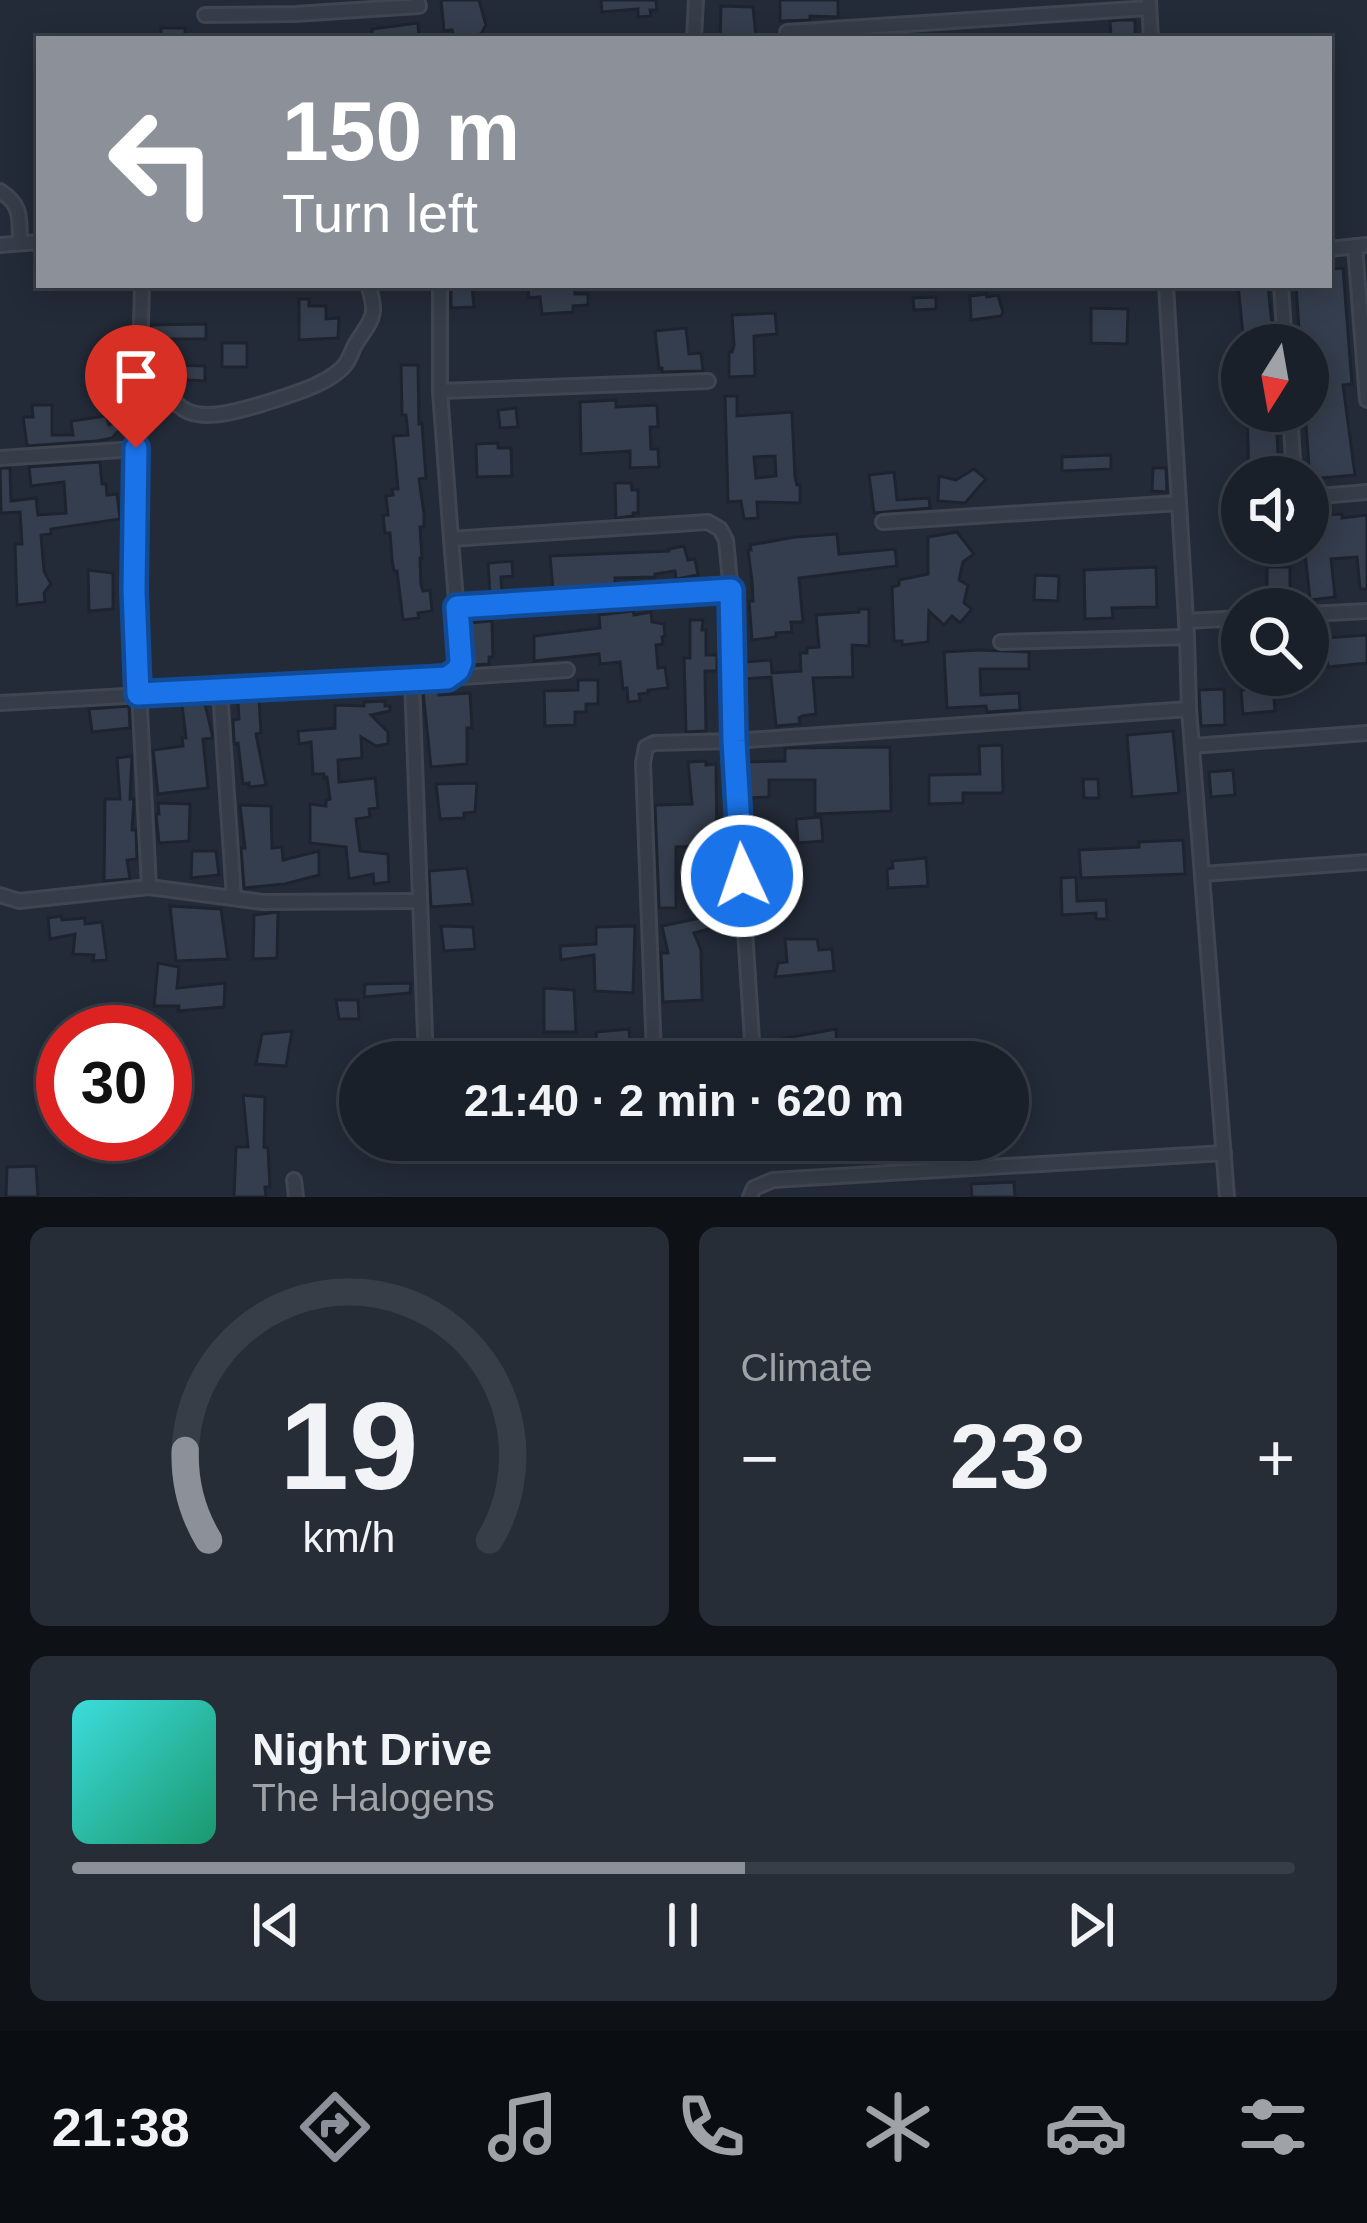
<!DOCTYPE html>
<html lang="en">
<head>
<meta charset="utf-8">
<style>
  body { margin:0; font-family:Arial,sans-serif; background:#272d36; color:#f1f3f6; height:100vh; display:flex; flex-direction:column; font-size:45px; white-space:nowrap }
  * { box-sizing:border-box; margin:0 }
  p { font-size:39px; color:#9fa3a8 }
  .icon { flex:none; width:66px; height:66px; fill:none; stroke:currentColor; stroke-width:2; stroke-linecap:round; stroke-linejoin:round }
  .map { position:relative; height:1197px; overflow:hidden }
  .panel { display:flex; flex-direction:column; gap:30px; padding:30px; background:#0e1217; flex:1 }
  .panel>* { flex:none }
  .guide { position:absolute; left:36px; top:36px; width:1296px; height:252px; border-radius:0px; box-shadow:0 6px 30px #0003,0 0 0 3px #383e47; background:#8c9099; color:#fff; overflow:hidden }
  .needle { width:78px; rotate:191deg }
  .buttons { position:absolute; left:1221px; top:324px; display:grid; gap:24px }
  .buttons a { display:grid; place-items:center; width:108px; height:108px; border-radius:50%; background:#1a202a; box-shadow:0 6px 30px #0003,0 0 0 3px #383e47; font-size:60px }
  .speed { position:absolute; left:36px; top:1005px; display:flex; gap:24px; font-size:60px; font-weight:700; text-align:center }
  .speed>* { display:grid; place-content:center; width:156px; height:156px; border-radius:50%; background:#1a202a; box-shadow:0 6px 30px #0003,0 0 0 3px #383e47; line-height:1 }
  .speed .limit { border:18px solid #d22; background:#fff; color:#111 }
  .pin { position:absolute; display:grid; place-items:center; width:102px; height:102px; color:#fff; margin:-123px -51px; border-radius:50% 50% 50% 0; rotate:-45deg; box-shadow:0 0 12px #0007 }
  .pin .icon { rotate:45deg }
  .me { position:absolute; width:132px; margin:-66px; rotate:357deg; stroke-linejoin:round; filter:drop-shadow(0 0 9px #0008) }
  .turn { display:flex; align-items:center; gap:42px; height:252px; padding:0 48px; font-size:54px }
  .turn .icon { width:156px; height:156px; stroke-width:2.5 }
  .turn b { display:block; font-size:84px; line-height:102px }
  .big { font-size:90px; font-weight:800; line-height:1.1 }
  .panel .tile { flex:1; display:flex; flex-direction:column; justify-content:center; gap:18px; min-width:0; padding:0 42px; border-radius:18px; background:#272d36 }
  .panel .dial { align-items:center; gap:0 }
  .dial svg { height:312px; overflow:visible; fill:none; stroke:#383e47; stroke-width:7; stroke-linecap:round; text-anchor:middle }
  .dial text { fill:#f1f3f6; stroke:none }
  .song { display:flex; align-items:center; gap:36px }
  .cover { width:144px; height:144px; border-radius:18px; background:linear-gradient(135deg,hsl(180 70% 55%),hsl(160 70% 35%)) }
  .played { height:12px; border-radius:6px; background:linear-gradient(90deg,#8c9099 55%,#383e47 55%) }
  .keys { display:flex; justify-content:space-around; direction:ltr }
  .heat { display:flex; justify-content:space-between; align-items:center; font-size:66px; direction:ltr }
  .panel .tiles { flex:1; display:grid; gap:30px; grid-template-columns:1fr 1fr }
  .tile:last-child { grid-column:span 2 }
  .trip { position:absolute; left:339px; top:1041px; width:690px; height:120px; border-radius:60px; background:#1a202a; box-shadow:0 6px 30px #0003,0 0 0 3px #383e47; font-weight:800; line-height:120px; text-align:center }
  .tabs { display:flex; height:192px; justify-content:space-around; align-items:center; background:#0a0d11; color:#9fa3a8 }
  .tabs .icon { width:84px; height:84px }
  .tabs .on { color:#8c9099 }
  .tabs b { font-size:54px; color:#f1f3f6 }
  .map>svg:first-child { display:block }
  .building { fill:#353e4e; stroke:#1e242f; stroke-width:3; fill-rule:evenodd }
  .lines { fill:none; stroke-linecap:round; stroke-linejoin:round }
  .street-casing { stroke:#404651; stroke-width:18 }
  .street { stroke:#363d48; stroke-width:12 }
  .route-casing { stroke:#114b97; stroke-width:30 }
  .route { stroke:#1a73e8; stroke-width:21 }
</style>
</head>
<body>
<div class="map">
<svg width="1367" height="1197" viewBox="0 0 1367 1197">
  <rect width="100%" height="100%" fill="#232b38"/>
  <g class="building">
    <polygon points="441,0 479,0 486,25 481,34 455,38 452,30 444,31"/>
    <polygon points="601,0 656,0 657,10 650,10 651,16 638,17 638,9 602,12"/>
    <polygon points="780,0 838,0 838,17 810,16 810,20 780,21"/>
    <polygon points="721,6 753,7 756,37 720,39"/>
    <polygon points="1119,20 1135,20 1135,35 1111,35 1110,21"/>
    <polygon points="418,23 419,39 373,39 372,29"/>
    <rect x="161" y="28" width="24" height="11"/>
    <polygon points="1343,268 1352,384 1343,385 1355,475 1310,479 1305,411 1308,411 1308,345 1300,345 1296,285 1329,285 1329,269"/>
    <polygon points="451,285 472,285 474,307 451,308"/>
    <polygon points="528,285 574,285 575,294 588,294 588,305 573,306 573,312 542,314 540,297 529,298"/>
    <polygon points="1238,285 1268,285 1274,345 1244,345"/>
    <polygon points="986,294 987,297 998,295 1003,312 1001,316 971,320 970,296"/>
    <polygon points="936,297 936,309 914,310 913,298"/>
    <polygon points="299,299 309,299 309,306 326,306 326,319 339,318 338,338 299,340"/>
    <polygon points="1091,308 1128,309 1127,344 1091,343"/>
    <polygon points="775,313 777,334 754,336 755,376 729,377 729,352 732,352 734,345 732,315"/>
    <polygon points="206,324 206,339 151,339 151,325"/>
    <polygon points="686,328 689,354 701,353 703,371 662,372 662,368 659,368 655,331"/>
    <rect x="222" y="343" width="25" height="24"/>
    <polygon points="150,364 205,366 205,381 150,378"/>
    <polygon points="401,365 418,365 419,424 422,423 426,478 419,479 424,514 424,527 420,527 422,558 420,558 421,585 423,591 430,590 432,611 418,613 419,618 403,620 397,571 394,571 392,560 390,533 385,533 383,515 388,515 386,496 393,495 392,489 398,489 393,436 408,435 406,415 402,415"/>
    <path d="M725,396h12v20l55,-4 3,65 2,8h3v18l-43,-1 1,16 -14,1 -3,-18 -13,1zM775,456l1,20 -20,2 -2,-21z"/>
    <polygon points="616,400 616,407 657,405 658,427 650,427 651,449 658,449 659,467 630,468 630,451 581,454 580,402"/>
    <polygon points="32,405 52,405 52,435 73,435 71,421 106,416 109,425 116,422 121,428 112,438 97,441 27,446 23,417 33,417"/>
    <polygon points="516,408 518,427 500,428 498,410"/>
    <polygon points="1247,411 1276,411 1279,477 1249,477"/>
    <polygon points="498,443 498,448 511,448 512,476 477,477 476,444"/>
    <polygon points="1111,455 1111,469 1062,471 1062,457"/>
    <polygon points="100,462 102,484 106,484 107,495 117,494 120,519 51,529 51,534 41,535 44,571 51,584 44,593 45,602 17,605 15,544 22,544 20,512 1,513 0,468 10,468 11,501 36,498 38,515 66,513 64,482 31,486 29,467"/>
    <polygon points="1153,468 1166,468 1167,492 1152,491"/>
    <polygon points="974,469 986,479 965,503 938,501 939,476 956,480"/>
    <polygon points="894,472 897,500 929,498 930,508 874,513 869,475"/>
    <polygon points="615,483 631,483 632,490 638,490 638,513 633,513 633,516 616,518"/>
    <polygon points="1342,514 1342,518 1367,515 1367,589 1360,589 1357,557 1331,559 1335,597 1310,600 1304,543 1308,543 1308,520 1322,519 1321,515"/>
    <polygon points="957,532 974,554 963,562 959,580 968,585 964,603 972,609 960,623 952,616 944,625 929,611 928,642 902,645 902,641 894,641 892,587 899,585 899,580 928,574 928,537"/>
    <polygon points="837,534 839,554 895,549 897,566 799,578 803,622 791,622 792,632 776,633 776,637 752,640 749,601 753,601 752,581 748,550 751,550 750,545 795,537"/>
    <polygon points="684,546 688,560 695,559 698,575 676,579 675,571 655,574 655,577 615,578 615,587 553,590 550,556 669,551 669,549"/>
    <polygon points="512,561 513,576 501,577 502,594 490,595 488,563"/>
    <polygon points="1156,567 1157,607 1112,608 1113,618 1085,619 1084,570"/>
    <polygon points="1267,567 1290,567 1290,603 1267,602"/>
    <polygon points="88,570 113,573 113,609 89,611"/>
    <polygon points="1035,575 1059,576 1058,601 1034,600"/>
    <polygon points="859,609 869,609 869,646 852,645 853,677 813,678 816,714 802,716 799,718 800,724 776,726 771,677 744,679 743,662 771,660 772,673 801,671 800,653 807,653 807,648 819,647 816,615 859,612"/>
    <polygon points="633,611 634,615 651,612 652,622 664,624 665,636 662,637 663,644 656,645 658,668 665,667 668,688 648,690 648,693 639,694 640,701 628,702 627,688 623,689 620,662 600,664 599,654 534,661 534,636 600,628 599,615"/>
    <polygon points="690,620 703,620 702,630 706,630 706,655 717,655 717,671 705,671 706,731 686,732 684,658 690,658"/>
    <polygon points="492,621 493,657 489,657 489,664 471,665 468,623"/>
    <polygon points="1367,635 1367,663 1328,667 1325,638"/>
    <polygon points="979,650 1029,652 1029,669 980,669 981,695 1019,693 1020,710 987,712 986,706 947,708 944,652"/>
    <polygon points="578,680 598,680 598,704 586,704 586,712 575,712 575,725 545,726 544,691 578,690"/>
    <polygon points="1273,687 1275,711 1243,714 1241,690"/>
    <polygon points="1224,689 1225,725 1201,726 1199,690"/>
    <polygon points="439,691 439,695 470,693 472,728 467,728 467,764 431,767 423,692"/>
    <polygon points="259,700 261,733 256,734 266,785 249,787 249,783 243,784 238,743 234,744 233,720 239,719 238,702"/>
    <polygon points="385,701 385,706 390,706 390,711 371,715 388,732 388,744 376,746 361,737 362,758 338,760 339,782 375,778 378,808 369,809 370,817 356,819 360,851 388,854 389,882 374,884 373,874 349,879 346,847 310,843 310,804 326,806 326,800 330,799 327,777 324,778 324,774 313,774 311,742 299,744 298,731 335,728 335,705 364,706 364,702"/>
    <polygon points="205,704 213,738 203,739 208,788 158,794 153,750 183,746 182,738 186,738 182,705"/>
    <polygon points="129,706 130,728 92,732 89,709"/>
    <polygon points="1173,731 1179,793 1132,797 1127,735"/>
    <polygon points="1002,745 1003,793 963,793 963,803 929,804 929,775 980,774 979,746"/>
    <polygon points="890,747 891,811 815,814 815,780 769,780 769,797 747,798 745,762 785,761 785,748"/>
    <polygon points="132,756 130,799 134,799 132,830 136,830 137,859 127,860 130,879 104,881 105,799 120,799 117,758"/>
    <polygon points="706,761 706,765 716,764 717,846 676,847 676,908 659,908 655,805 692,804 688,762"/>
    <polygon points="1233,770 1235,795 1211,797 1209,772"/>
    <polygon points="1083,779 1098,779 1099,798 1084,798"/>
    <polygon points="477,783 475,812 464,813 464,818 440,819 436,784"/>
    <polygon points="158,803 190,804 189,841 159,843 156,814 159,814"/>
    <polygon points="240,805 271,806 272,848 282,847 283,860 319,851 319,875 285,884 244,888 241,848 245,848"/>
    <polygon points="821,817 823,841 798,843 796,819"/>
    <polygon points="1183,840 1185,874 1081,878 1079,850 1139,847 1139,842"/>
    <polygon points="192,851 216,851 219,875 191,878"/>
    <polygon points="926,858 928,886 888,888 887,869 893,868 892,861"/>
    <polygon points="467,868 473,904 431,907 429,871"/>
    <polygon points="1076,877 1077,901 1106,900 1107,919 1096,919 1096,913 1062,915 1061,878"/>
    <polygon points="170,906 221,909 228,959 176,961"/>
    <polygon points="278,912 277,958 253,959 254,915"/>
    <polygon points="724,913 727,924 694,933 701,950 702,1000 663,1002 661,953 668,953 662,926"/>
    <polygon points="61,916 62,920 85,918 85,924 102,922 107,960 93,961 94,955 73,954 75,934 50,939 48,918"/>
    <polygon points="441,926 473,927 475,949 444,951"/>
    <polygon points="635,926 633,993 595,991 594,955 561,960 560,946 596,944 596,927"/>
    <polygon points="785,939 817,939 819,950 832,949 834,971 775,977 778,963 787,962"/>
    <polygon points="158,963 179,967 177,988 225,983 224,1007 178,1011 179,1006 154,1006"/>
    <polygon points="411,983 410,993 364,997 365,984"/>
    <polygon points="544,988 574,990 576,1032 544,1032"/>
    <polygon points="336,1000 358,1000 359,1019 339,1019"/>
    <polygon points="629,1029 631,1053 598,1061 596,1032"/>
    <polygon points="836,1029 837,1057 811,1058 811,1055 786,1060 786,1054 775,1056 775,1040"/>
    <polygon points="292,1031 286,1066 256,1064 262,1034"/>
    <polygon points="487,1047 488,1062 454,1062 452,1052"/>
    <polygon points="243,1095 265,1097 264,1147 268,1148 270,1187 265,1187 266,1197 234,1197 236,1147 248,1147"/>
    <polygon points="896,1140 933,1140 934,1160 896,1162"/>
    <polygon points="36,1166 38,1197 6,1197 7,1167"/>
    <polygon points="1014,1182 1015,1197 972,1197 971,1184"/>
  </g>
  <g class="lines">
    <defs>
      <g id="street">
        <polyline points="1149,1 1151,39"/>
        <polyline points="205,15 295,14 419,6 417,0"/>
        <polyline points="787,32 1149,8"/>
        <polyline points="694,39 696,0"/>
        <path d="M0,191c23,15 19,27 20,52"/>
        <polyline points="0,245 39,242"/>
        <polyline points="1355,246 1367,400"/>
        <polyline points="1329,249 1367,245"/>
        <polyline points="142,285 134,590 149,887 263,902 419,901"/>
        <polyline points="1166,285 1187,637 1189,709 1227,1197"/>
        <polyline points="1281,285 1285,345"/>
        <path d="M139,387c37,1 31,22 58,27 19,4 47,-5 65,-10 24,-8 71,-20 85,-42 3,-5 5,-11 8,-17 16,-26 24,-28 13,-60"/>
        <polyline points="440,391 440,285"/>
        <polyline points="1290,411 1294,477"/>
        <polyline points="0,458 136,449"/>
        <polyline points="1308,497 1367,492"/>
        <polyline points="883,522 1179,503"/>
        <polyline points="451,539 440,391 708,381"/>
        <polyline points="457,607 731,591"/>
        <polyline points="1308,614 1367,611"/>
        <polyline points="1186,621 1242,618"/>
        <polyline points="1001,642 1187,637"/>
        <polyline points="448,678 567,670"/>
        <polyline points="412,680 426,1062"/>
        <polyline points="220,690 234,898"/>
        <polyline points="0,703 447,678 458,670 461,662 451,539 708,522 720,529 726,540 731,591 733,741 753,1056 747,1062"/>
        <polyline points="1192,746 1367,733"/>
        <polyline points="1202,874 1367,862"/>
        <polyline points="0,895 19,901 149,887"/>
        <polyline points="661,1062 654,1055 643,763 646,747 654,743 733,741 1189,709"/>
        <polyline points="294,1180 296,1197"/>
        <polyline points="750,1197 754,1188 773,1180 1224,1153"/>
      </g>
    </defs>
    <use href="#street" class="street-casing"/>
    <use href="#street" class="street"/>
  </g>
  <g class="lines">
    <defs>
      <polyline id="route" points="136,448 134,590 138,694 447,678 458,670 461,662 457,607 731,590 734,741 742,876"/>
    </defs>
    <use href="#route" class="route-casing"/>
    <use href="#route" class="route"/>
  </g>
</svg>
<div class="buttons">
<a><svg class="needle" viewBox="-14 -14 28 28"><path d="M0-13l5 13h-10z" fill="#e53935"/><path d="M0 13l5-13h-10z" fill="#9fa3a8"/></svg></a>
<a><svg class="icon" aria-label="sound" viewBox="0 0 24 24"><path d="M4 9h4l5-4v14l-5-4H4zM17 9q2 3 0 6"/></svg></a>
<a><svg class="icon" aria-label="search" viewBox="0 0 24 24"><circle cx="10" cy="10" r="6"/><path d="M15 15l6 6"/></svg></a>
</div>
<div class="speed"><div class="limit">30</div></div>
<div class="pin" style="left:136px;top:448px;background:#d93025"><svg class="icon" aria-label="arrive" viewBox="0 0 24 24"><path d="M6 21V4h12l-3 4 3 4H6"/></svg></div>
<svg class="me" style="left:742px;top:876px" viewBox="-20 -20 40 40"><circle r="17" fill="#1a73e8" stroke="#fff" stroke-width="3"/><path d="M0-11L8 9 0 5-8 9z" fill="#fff"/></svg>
<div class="trip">21:40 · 2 min · 620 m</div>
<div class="guide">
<div class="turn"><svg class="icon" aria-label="left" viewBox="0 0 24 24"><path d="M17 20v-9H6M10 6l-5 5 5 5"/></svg><div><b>150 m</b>Turn left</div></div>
</div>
</div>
<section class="panel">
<div class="tiles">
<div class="tile dial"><svg viewBox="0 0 100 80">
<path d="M14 69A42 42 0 1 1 86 69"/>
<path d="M14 69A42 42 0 0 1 8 46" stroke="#8c9099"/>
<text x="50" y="56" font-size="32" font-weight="700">19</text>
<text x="50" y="72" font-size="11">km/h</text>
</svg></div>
<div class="tile"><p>Climate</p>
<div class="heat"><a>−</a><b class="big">23°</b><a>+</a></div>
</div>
<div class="tile">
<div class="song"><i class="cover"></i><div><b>Night Drive</b><p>The Halogens</p></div></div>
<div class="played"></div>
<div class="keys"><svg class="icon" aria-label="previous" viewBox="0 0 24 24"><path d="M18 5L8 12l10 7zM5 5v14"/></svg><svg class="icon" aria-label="pause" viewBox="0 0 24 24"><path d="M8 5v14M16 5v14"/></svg><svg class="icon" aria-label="next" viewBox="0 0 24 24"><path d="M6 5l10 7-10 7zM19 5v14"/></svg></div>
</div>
</div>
</section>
<nav class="tabs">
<b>21:38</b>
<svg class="icon on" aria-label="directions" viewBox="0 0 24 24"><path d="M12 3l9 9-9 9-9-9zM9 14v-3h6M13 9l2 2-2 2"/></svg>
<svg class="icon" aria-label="music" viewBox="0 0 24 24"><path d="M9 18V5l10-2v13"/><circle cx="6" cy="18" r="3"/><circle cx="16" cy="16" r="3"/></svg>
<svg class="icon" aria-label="phone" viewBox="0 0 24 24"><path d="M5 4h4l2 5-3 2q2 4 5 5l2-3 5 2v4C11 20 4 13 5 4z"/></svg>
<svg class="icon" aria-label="climate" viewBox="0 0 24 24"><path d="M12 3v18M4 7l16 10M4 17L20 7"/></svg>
<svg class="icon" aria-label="car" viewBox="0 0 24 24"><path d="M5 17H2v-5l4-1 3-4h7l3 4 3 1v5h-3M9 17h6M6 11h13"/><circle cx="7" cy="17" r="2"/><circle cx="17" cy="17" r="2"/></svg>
<svg class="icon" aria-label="filters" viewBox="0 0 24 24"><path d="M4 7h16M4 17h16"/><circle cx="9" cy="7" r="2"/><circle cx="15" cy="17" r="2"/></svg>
</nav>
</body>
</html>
